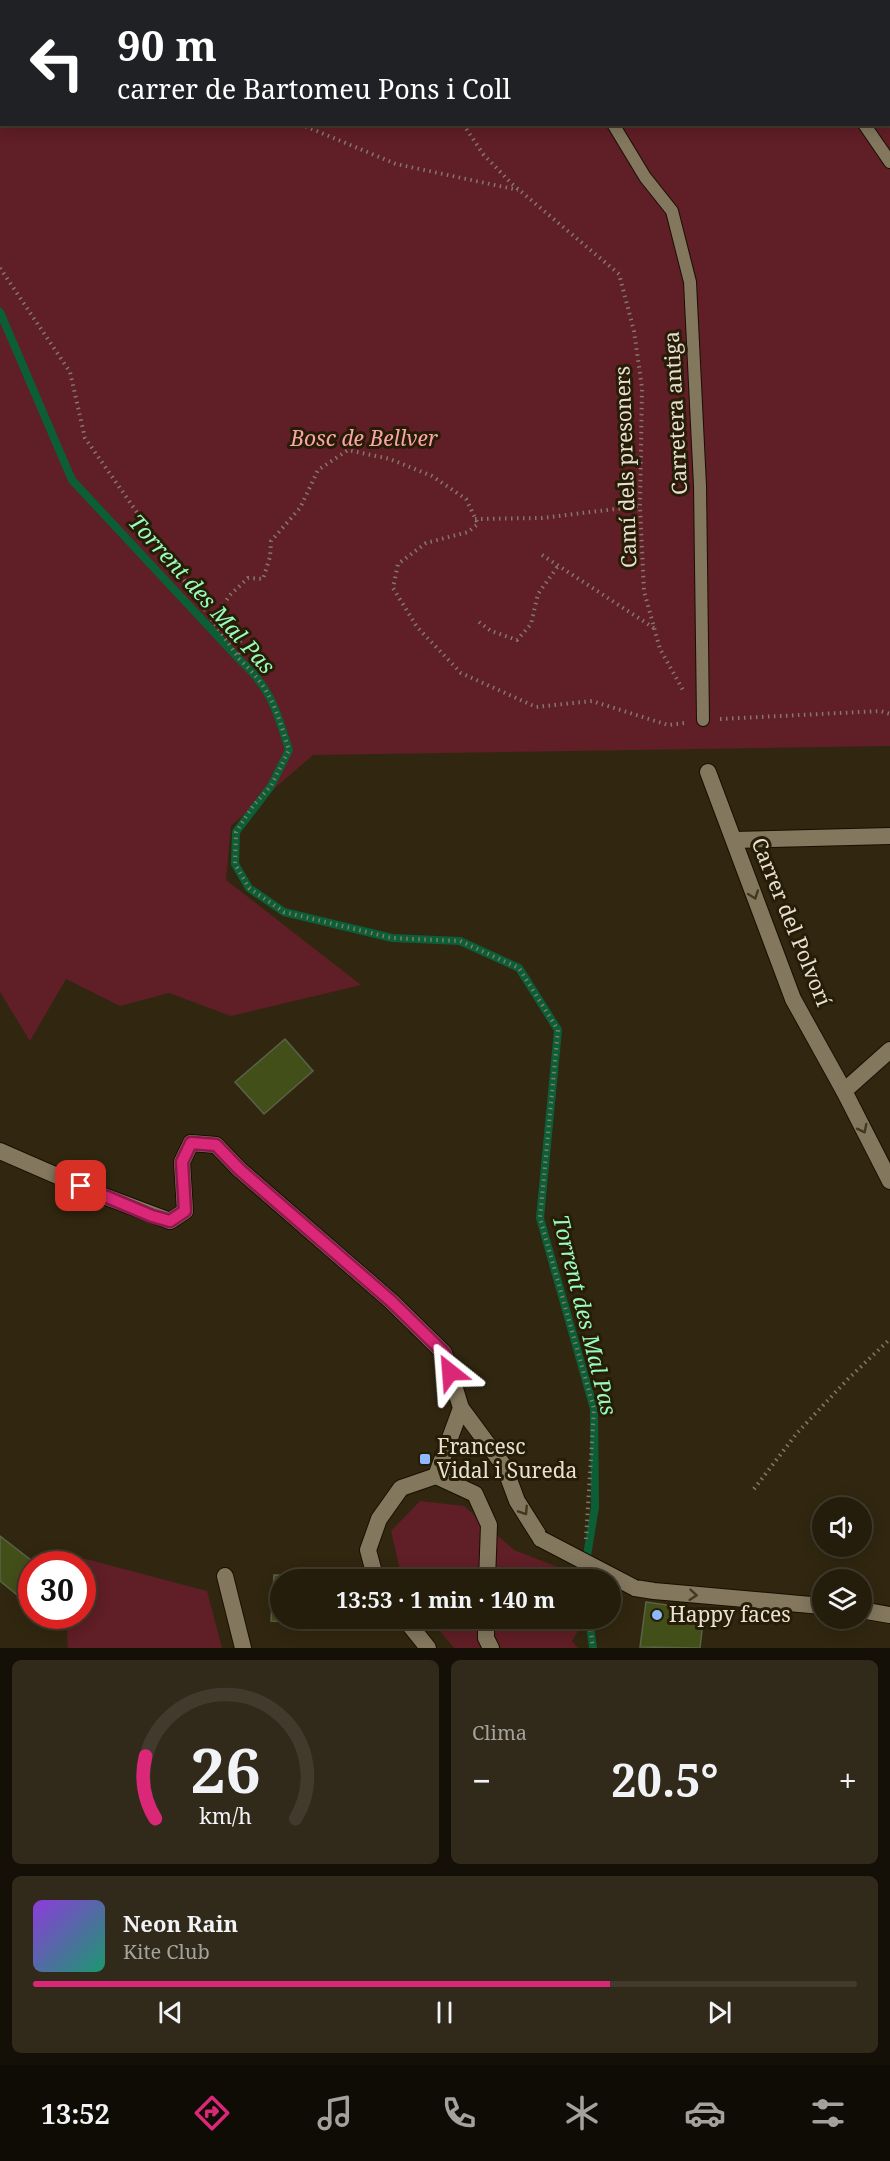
<!DOCTYPE html>
<html lang="es">
<head>
<meta charset="utf-8">
<style>
  body { margin:0; font-family:"Noto Serif",serif; background:#312a1a; color:#f1f3f6; height:100vh; display:flex; flex-direction:column; font-size:22px; white-space:nowrap }
  * { box-sizing:border-box; margin:0 }
  p { font-size:20px; color:#a3a29d }
  .icon { flex:none; width:33px; height:33px; fill:none; stroke:currentColor; stroke-width:2; stroke-linecap:round; stroke-linejoin:round }
  .map { position:relative; height:1648px; overflow:hidden }
  .panel { display:flex; flex-direction:column; gap:12px; padding:12px; background:#141007; flex:1 }
  .panel>* { flex:none }
  .guide { position:absolute; left:0px; top:0px; width:891px; height:126px; box-shadow:0 3px 15px #0003,0 0 0 2px #423b2d; background:#202124; color:#fff; overflow:hidden }
  .fabs { position:absolute; left:812px; top:1497px; display:grid; gap:12px }
  .fabs a { display:grid; place-items:center; width:60px; height:60px; border-radius:50%; background:#251d0c; box-shadow:0 3px 15px #0003,0 0 0 2px #423b2d; font-size:30px }
  .speed { position:absolute; left:18px; top:1551px; display:flex; gap:12px; font-size:30px; font-weight:700; text-align:center }
  .speed>* { display:grid; place-content:center; width:78px; height:78px; border-radius:50%; background:#251d0c; box-shadow:0 3px 15px #0003,0 0 0 2px #423b2d; line-height:1 }
  .speed .limit { border:9px solid #d22; background:#fff; color:#111 }
  .pin { position:absolute; display:grid; place-items:center; width:51px; height:51px; color:#fff; margin:-26px; border-radius:12px; box-shadow:0 3px 9px #0006 }
  .me { position:absolute; width:66px; margin:-33px; rotate:332deg; stroke-linejoin:round; filter:drop-shadow(0 0 4px #0008) }
  .turn { display:flex; align-items:center; gap:21px; height:126px; padding:0 18px; font-size:27px }
  .turn .icon { width:78px; height:78px; stroke-width:2.5 }
  .turn b { display:block; font-size:42px; line-height:51px }
  .big { font-size:45px; font-weight:700; line-height:1.1 }
  .panel .tile { flex:1; display:flex; flex-direction:column; justify-content:center; gap:9px; min-width:0; padding:0 21px; border-radius:9px; background:#312a1a }
  .panel .dial { align-items:center; gap:0 }
  .dial svg { height:156px; overflow:visible; fill:none; stroke:#423b2d; stroke-width:7; stroke-linecap:round; text-anchor:middle }
  .dial text { fill:#f1f3f6; stroke:none }
  .song { display:flex; align-items:center; gap:18px }
  .cover { width:72px; height:72px; border-radius:9px; background:linear-gradient(135deg,hsl(270 70% 55%),hsl(160 70% 35%)) }
  .played { height:6px; border-radius:3px; background:linear-gradient(90deg,#db2777 70%,#423b2d 70%) }
  .keys { display:flex; justify-content:space-around; direction:ltr }
  .heat { display:flex; justify-content:space-between; align-items:center; font-size:33px; direction:ltr }
  .panel .tiles { flex:1; display:grid; gap:12px; grid-template-columns:1fr 1fr }
  .tile:last-child { grid-column:span 2 }
  .trip { position:absolute; left:270px; top:1569px; width:351px; height:60px; border-radius:30px; background:#251d0c; box-shadow:0 3px 15px #0003,0 0 0 2px #423b2d; font-weight:700; line-height:60px; text-align:center }
  .dock { display:flex; height:96px; justify-content:space-around; align-items:center; background:#0f0c05; color:#a3a29d }
  .dock .icon { width:42px; height:42px }
  .dock .active { color:#db2777 }
  .dock b { font-size:27px; color:#f1f3f6 }
  .map>svg:first-child { display:block }
  .green { fill:#601e26; fill-rule:evenodd }
  .lines { fill:none; stroke-linecap:round; stroke-linejoin:round }
  .stream { stroke:#0c5e36; stroke-width:8 }
  .building { fill:#434f18; stroke:#5b6249; stroke-width:1.5 }
  .service-casing { stroke:#190f00; stroke-width:14 }
  .minor-casing { stroke:#190f00; stroke-width:18 }
  .tertiary-casing { stroke:#190f00; stroke-width:18 }
  .path { stroke:#827a67; stroke-width:4; stroke-dasharray:1.5 4.5; stroke-linecap:butt }
  .service { stroke:#83775e; stroke-width:12 }
  .minor { stroke:#83775e; stroke-width:16 }
  .tertiary { stroke:#83775e; stroke-width:16 }
  .minor-bridge-casing { stroke:#190f00; stroke-width:18; stroke-linecap:butt }
  .minor-bridge { stroke:#83775e; stroke-width:16 }
  .oneway { stroke:#433820 }
  .route-casing { stroke:#8e194d; stroke-width:15 }
  .route { stroke:#db2777; stroke-width:10 }
  .poi-dot { fill:#8eb9fd; stroke:#271d06; stroke-width:2 }
  .labels { text-anchor:middle; stroke-width:6; stroke-linejoin:round; paint-order:stroke }
  .street-label { font-size:21px; fill:#e8e1d3; stroke:#271d06 }
  .park-label { font-size:21px; font-style:italic; fill:#fba4a8; stroke:#271d06 }
  .poi-label { font-size:21px; fill:#e8e1d3; stroke:#271d06; text-anchor:start }
  .water-label { font-size:22px; font-style:italic; fill:#97fcbd; stroke:#271d06 }
</style>
</head>
<body>
<div class="map">
<svg width="890" height="1648" viewBox="0 0 890 1648">
  <rect width="100%" height="100%" fill="#312710"/>
  <g class="green">
    <path d="M0,0h890v746l-577,9 -82,71 -5,54 135,105 -130,31 -62,-23 -49,13 -54,-27 -36,62 -30,-49zM2,2h888v122h-888z"/>
    <polygon points="420,1501 464,1506 514,1550 588,1579 402,1579 391,1531"/>
    <polygon points="63,1553 207,1591 222,1648 68,1648 66,1616 82,1616 82,1564 64,1564"/>
    <polygon points="430,1619 585,1619 572,1641 578,1648 454,1648"/>
  </g>
  <g class="lines">
    <g class="stream">
      <path d="M0,312l72,168 166,178c33,30 38,51 51,92l-18,36 -35,46 -1,32 14,24 35,24 108,26 68,3 59,27 39,62 -18,188 54,191 1,98 -12,73"/>
      <polyline points="589,1618 593,1648"/>
    </g>
  </g>
  <g class="building">
    <polygon points="285,1039 313,1071 264,1114 235,1082"/>
    <polygon points="0,1536 36,1564 32,1564 32,1585 21,1598 0,1581"/>
    <polygon points="274,1575 316,1577 316,1580 280,1580 280,1618 315,1618 314,1623 271,1621"/>
    <polygon points="646,1602 674,1606 673,1609 684,1611 688,1615 687,1619 695,1620 697,1611 704,1612 700,1648 640,1647"/>
  </g>
  <g class="lines">
    <defs>
      <g id="service">
        <polyline points="579,0 580,2"/>
        <polyline points="794,0 795,2"/>
        <polyline points="613,124 645,177 672,211 690,282 700,486 703,720"/>
        <polyline points="864,124 890,162"/>
      </g>
      <g id="minor">
        <polyline points="708,772 793,999 844,1091 890,1181"/>
        <polyline points="734,840 890,836"/>
        <polyline points="844,1091 890,1050"/>
        <polyline points="0,1151 101,1195 170,1221 185,1211 182,1162 191,1143 216,1145 239,1169 391,1301 444,1353 461,1408 436,1476"/>
        <polyline points="461,1408 504,1466 517,1501 541,1539"/>
        <polyline points="225,1576 243,1648"/>
        <polyline points="635,1588 654,1591 822,1606"/>
        <polyline points="861,1610 890,1615"/>
      </g>
      <g id="tertiary">
        <polyline points="376,1580 368,1550 379,1519 401,1488 436,1476 475,1494 489,1525 487,1580"/>
        <polyline points="404,1618 428,1648"/>
        <polyline points="486,1618 486,1638 491,1648"/>
      </g>
    </defs>
    <use href="#service" class="service-casing"/>
    <use href="#minor" class="minor-casing"/>
    <use href="#tertiary" class="tertiary-casing"/>
    <g class="path">
      <polyline points="379,0 381,2"/>
      <polyline points="300,124 396,164 518,190"/>
      <polyline points="463,124 483,154 512,184 619,274 634,331 642,388 640,506 644,591 660,649 683,690"/>
      <polyline points="0,268 70,372 85,438 238,657"/>
      <polyline points="475,519 542,518 640,506"/>
      <polyline points="542,555 654,628"/>
      <polyline points="479,622 491,631 517,640 531,624 538,594 558,566"/>
      <polyline points="720,719 880,711 890,714"/>
      <polyline points="754,1489 797,1433 848,1379 890,1339"/>
      <path d="M586,1539l8,-130 -54,-191 18,-188 -39,-62 -59,-27 -68,-3 -108,-26 -35,-24 -14,-24 1,-32 17,-26 18,-20 18,-36c-13,-41 -18,-62 -51,-92l2,-17 -23,-27 13,-19 18,-17 15,1 7,-22 1,-16 29,-33 18,-38 30,-20 42,9 42,17 34,23 12,25 -10,8 -42,11 -28,21 -5,24 24,39 44,46 75,34 56,-6 76,24 16,-2"/>
      <polyline points="589,1618 593,1648"/>
    </g>
    <use href="#service" class="service"/>
    <use href="#minor" class="minor"/>
    <use href="#tertiary" class="tertiary"/>
    <defs>
      <polyline id="minor-bridge" points="541,1539 635,1588"/>
    </defs>
    <use href="#minor-bridge" class="minor-bridge-casing"/>
    <use href="#minor-bridge" class="minor-bridge"/>
  </g>
  <defs><path id="oneway-chevron" d="M-2-3.5L2.5 0L-2 3.5" fill="none" stroke-width="1.6" stroke-linecap="round" stroke-linejoin="round" transform="scale(1.5)"/></defs>
  <g class="oneway">
    <use href="#oneway-chevron" transform="translate(754 895) rotate(70)"/>
    <use href="#oneway-chevron" transform="translate(863 1129) rotate(63)"/>
    <use href="#oneway-chevron" transform="translate(524 1511) rotate(57)"/>
    <use href="#oneway-chevron" transform="translate(693 1595) rotate(5)"/>
  </g>
  <g class="lines">
    <defs>
      <polyline id="route" points="81,1186 152,1216 170,1221 185,1211 182,1162 191,1143 216,1145 239,1169 391,1301 444,1353 450,1372"/>
    </defs>
    <use href="#route" class="route-casing"/>
    <use href="#route" class="route"/>
  </g>
  <g class="poi-dot">
    <rect x="419" y="1453" width="12" height="12" rx="3"/>
    <circle cx="657" cy="1615" r="6"/>
  </g>
  <g class="labels">
    <g class="street-label">
      <text transform="translate(676 413) rotate(-93)" y="7">Carretera antiga</text>
      <text transform="translate(626 467) rotate(-92)" y="7">Camí dels presoners</text>
      <text transform="translate(791 922) rotate(68)" y="7">Carrer del Polvorí</text>
    </g>
    <g class="park-label">
      <text x="364" y="446">Bosc de Bellver</text>
    </g>
    <g class="poi-label">
      <text x="437" y="1454">Francesc<tspan x="437" dy="24">Vidal i Sureda</tspan></text>
      <text x="669" y="1622">Happy faces</text>
    </g>
    <g class="water-label">
      <text transform="translate(202 594) rotate(48)" y="8">Torrent des Mal Pas</text>
      <text transform="translate(585 1315) rotate(76)" y="8">Torrent des Mal Pas</text>
    </g>
  </g>
</svg>
<div class="fabs">
<a><svg class="icon" aria-label="sound" viewBox="0 0 24 24"><path d="M4 9h4l5-4v14l-5-4H4zM17 9q2 3 0 6"/></svg></a>
<a><svg class="icon" aria-label="layers" viewBox="0 0 24 24"><path d="M12 4l9 5-9 5-9-5zM3 14l9 5 9-5"/></svg></a>
</div>
<div class="speed"><div class="limit">30</div></div>
<div class="pin" style="left:81px;top:1186px;background:#d93025"><svg class="icon" aria-label="arrive" viewBox="0 0 24 24"><path d="M6 21V4h12l-3 4 3 4H6"/></svg></div>
<svg class="me" style="left:450px;top:1372px" viewBox="-20 -20 40 40"><path d="M0-17L14 15 0 8-14 15z" fill="#db2777" stroke="#fff" stroke-width="4"/></svg>
<div class="trip">13:53 · 1 min · 140 m</div>
<div class="guide">
<div class="turn"><svg class="icon" aria-label="left" viewBox="0 0 24 24"><path d="M17 20v-9H6M10 6l-5 5 5 5"/></svg><div><b>90 m</b>carrer de Bartomeu Pons i Coll</div></div>
</div>
</div>
<section class="panel">
<div class="tiles">
<div class="tile dial"><svg viewBox="0 0 100 80">
<path d="M14 69A42 42 0 1 1 86 69"/>
<path d="M14 69A42 42 0 0 1 9 37" stroke="#db2777"/>
<text x="50" y="56" font-size="32" font-weight="700">26</text>
<text x="50" y="72" font-size="11">km/h</text>
</svg></div>
<div class="tile"><p>Clima</p>
<div class="heat"><a>−</a><b class="big">20.5°</b><a>+</a></div>
</div>
<div class="tile">
<div class="song"><i class="cover"></i><div><b>Neon Rain</b><p>Kite Club</p></div></div>
<div class="played"></div>
<div class="keys"><svg class="icon" aria-label="previous" viewBox="0 0 24 24"><path d="M18 5L8 12l10 7zM5 5v14"/></svg><svg class="icon" aria-label="pause" viewBox="0 0 24 24"><path d="M8 5v14M16 5v14"/></svg><svg class="icon" aria-label="next" viewBox="0 0 24 24"><path d="M6 5l10 7-10 7zM19 5v14"/></svg></div>
</div>
</div>
</section>
<nav class="dock">
<b>13:52</b>
<svg class="icon active" aria-label="directions" viewBox="0 0 24 24"><path d="M12 3l9 9-9 9-9-9zM9 14v-3h6M13 9l2 2-2 2"/></svg>
<svg class="icon" aria-label="music" viewBox="0 0 24 24"><path d="M9 18V5l10-2v13"/><circle cx="6" cy="18" r="3"/><circle cx="16" cy="16" r="3"/></svg>
<svg class="icon" aria-label="phone" viewBox="0 0 24 24"><path d="M5 4h4l2 5-3 2q2 4 5 5l2-3 5 2v4C11 20 4 13 5 4z"/></svg>
<svg class="icon" aria-label="climate" viewBox="0 0 24 24"><path d="M12 3v18M4 7l16 10M4 17L20 7"/></svg>
<svg class="icon" aria-label="car" viewBox="0 0 24 24"><path d="M5 17H2v-5l4-1 3-4h7l3 4 3 1v5h-3M9 17h6M6 11h13"/><circle cx="7" cy="17" r="2"/><circle cx="17" cy="17" r="2"/></svg>
<svg class="icon" aria-label="filters" viewBox="0 0 24 24"><path d="M4 7h16M4 17h16"/><circle cx="9" cy="7" r="2"/><circle cx="15" cy="17" r="2"/></svg>
</nav>
</body>
</html>
